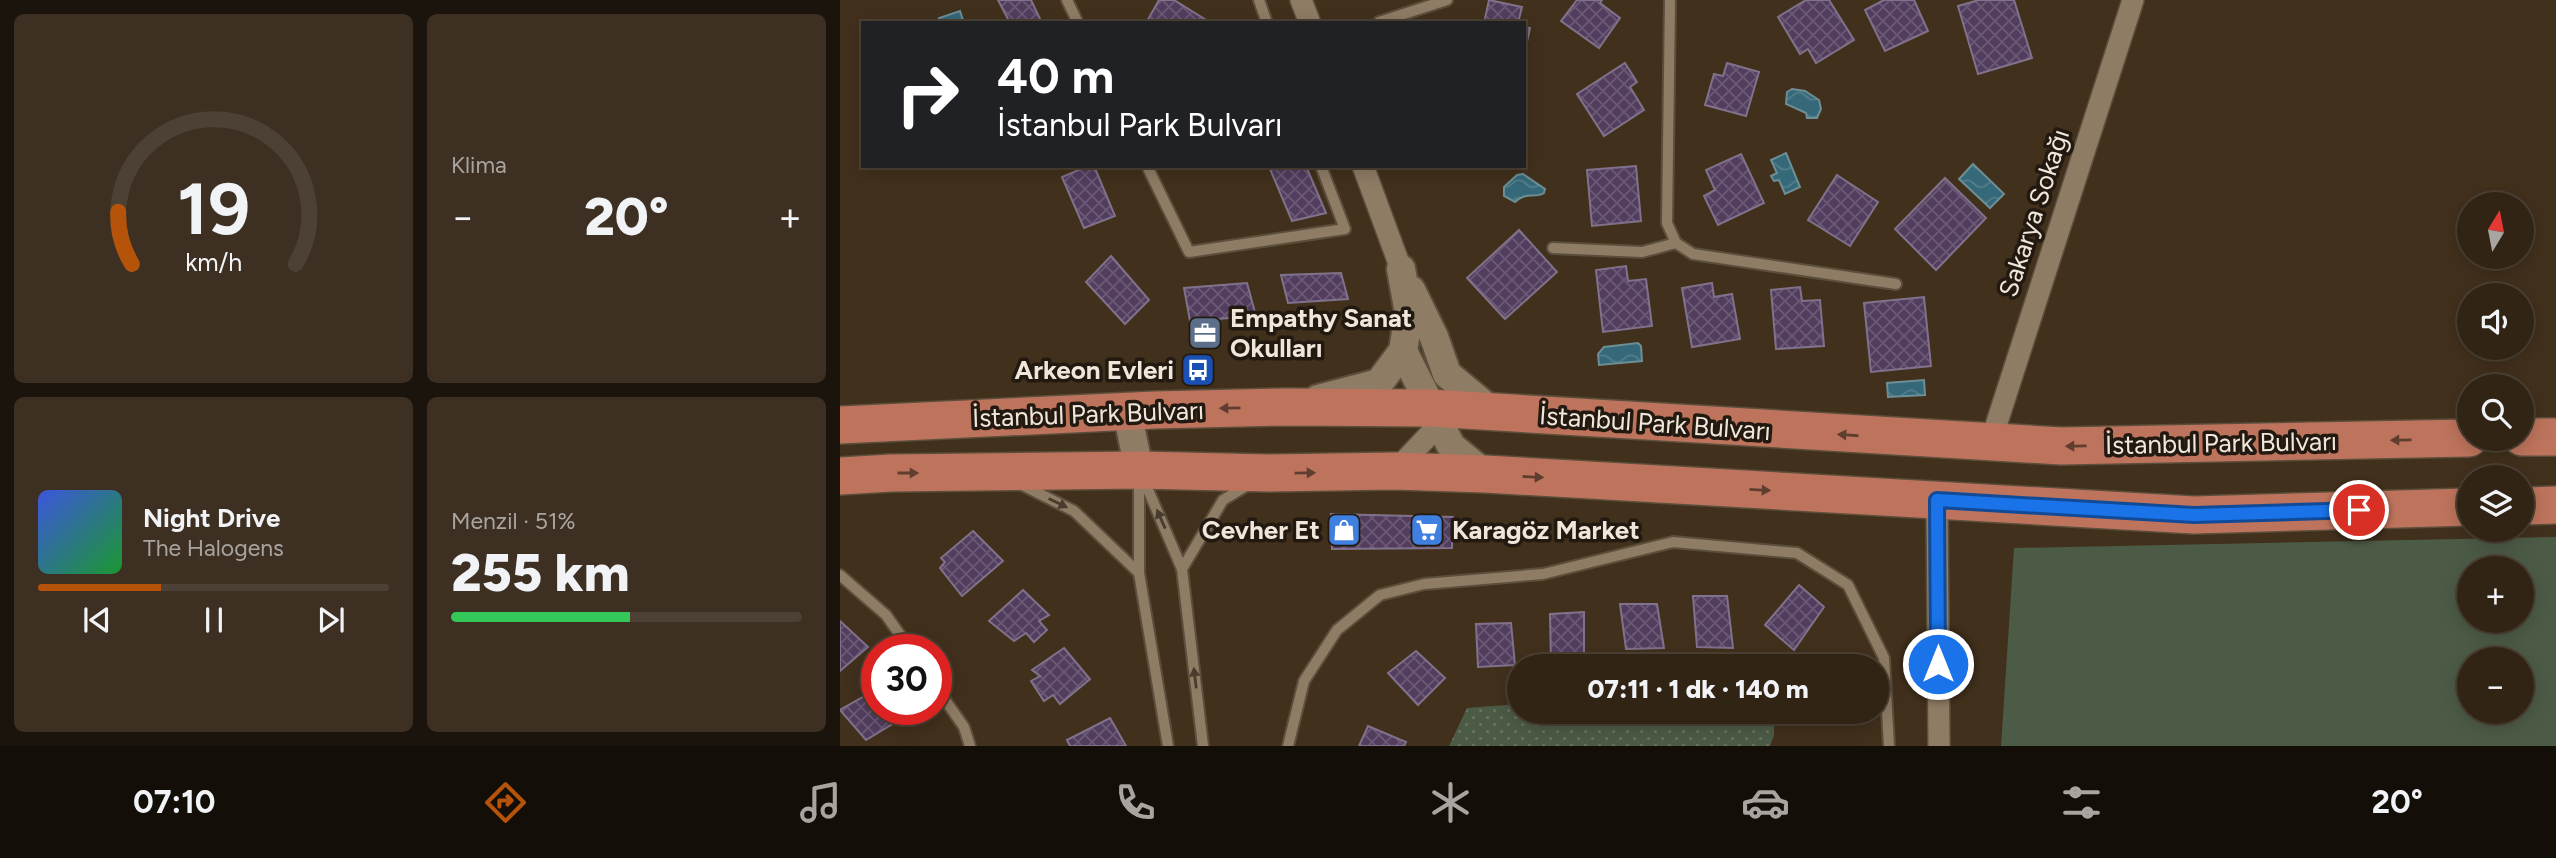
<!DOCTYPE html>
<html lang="tr">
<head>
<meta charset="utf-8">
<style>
  body { margin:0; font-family:Figtree,sans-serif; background:#3d3022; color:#f1f3f6; height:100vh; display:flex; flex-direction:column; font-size:26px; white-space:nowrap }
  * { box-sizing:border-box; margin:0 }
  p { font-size:23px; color:#a8a4a0 }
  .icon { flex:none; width:38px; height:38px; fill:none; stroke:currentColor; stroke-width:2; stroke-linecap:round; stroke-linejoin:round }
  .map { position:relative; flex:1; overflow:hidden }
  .details { display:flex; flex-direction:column; gap:14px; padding:14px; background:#1b140c; width:840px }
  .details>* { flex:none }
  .guide { position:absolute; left:21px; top:21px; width:665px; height:147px; border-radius:0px; box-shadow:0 4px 18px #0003,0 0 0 2px #4c4134; background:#202124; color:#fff; overflow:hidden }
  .needle { width:46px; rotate:10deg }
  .tools { position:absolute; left:1617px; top:192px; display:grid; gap:14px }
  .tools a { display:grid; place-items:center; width:77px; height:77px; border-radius:50%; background:#312415; box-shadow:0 4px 18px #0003,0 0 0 2px #4c4134; font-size:35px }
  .speed { position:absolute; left:21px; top:634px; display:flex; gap:14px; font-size:35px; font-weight:700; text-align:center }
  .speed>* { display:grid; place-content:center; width:91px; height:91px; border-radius:50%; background:#312415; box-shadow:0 4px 18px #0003,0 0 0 2px #4c4134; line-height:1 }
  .speed .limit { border:10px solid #d22; background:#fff; color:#111 }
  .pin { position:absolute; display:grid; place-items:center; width:60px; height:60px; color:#fff; margin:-30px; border:4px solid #fff; border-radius:50%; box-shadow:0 2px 7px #0007 }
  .me { position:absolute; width:77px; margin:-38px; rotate:0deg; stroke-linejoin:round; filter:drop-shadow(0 0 5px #0008) }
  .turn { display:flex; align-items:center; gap:24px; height:147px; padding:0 21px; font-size:32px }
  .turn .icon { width:91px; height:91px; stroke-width:2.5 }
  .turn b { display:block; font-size:49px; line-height:60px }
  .big { font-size:52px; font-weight:800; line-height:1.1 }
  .details .card { flex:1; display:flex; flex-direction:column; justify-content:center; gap:10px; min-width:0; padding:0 24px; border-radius:10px; background:#3d3022 }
  .details .dial { align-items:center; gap:0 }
  .dial svg { height:182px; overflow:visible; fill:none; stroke:#4c4134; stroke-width:7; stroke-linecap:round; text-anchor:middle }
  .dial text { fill:#f1f3f6; stroke:none }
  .song { display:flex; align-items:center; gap:21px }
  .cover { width:84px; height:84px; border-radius:10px; background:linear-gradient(135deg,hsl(230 70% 55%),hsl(130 70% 35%)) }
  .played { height:7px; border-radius:4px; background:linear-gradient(90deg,#b45309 35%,#4c4134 35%) }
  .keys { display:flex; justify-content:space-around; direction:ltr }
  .heat { display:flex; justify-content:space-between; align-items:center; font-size:38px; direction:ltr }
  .charge { height:10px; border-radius:5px; background:linear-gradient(90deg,#34c759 51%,#4c4134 0) }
  .details .tiles { flex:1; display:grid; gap:14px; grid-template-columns:repeat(2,1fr) }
  .trip { position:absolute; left:667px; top:654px; width:382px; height:70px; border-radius:35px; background:#312415; box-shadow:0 4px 18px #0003,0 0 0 2px #4c4134; font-weight:800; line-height:70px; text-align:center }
  .tab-bar { display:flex; height:112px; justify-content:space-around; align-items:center; background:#140e08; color:#a8a4a0 }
  .tab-bar .icon { width:49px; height:49px }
  .tab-bar .active { color:#b45309 }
  .tab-bar b { font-size:32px; color:#f1f3f6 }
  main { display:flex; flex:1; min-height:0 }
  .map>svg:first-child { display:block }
  .grass { fill:#4c5b46; fill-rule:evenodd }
  .park { fill:url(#park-dots) }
  .water { fill:url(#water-waves); stroke:#6d8e95; stroke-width:2 }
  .building { fill:url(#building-cross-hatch); stroke:#81728b; stroke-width:2 }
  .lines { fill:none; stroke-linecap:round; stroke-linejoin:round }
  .service-casing { stroke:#5c4e3c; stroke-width:14 }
  .minor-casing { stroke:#5c4e3c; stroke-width:24 }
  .tertiary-casing { stroke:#5c4e3c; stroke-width:32 }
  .trunk-casing { stroke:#5c4e3c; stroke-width:40 }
  .service { stroke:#8f7c65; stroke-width:10 }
  .minor { stroke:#8f7c65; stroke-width:21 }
  .tertiary { stroke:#8f7c65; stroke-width:28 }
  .trunk { stroke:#be745c; stroke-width:37 }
  .oneway { fill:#603e2f }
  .oneway2 { fill:#483c2e }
  .route-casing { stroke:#114b97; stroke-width:18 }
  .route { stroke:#1a73e8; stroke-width:12 }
  .labels { text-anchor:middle; stroke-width:7; stroke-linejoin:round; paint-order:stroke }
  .street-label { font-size:26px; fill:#f1e6da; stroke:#221a11 }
  .poi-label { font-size:26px; font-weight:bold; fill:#f1e6da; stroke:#221a11; text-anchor:start }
</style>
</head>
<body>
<main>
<section class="details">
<div class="tiles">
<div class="card dial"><svg viewBox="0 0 100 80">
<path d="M14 69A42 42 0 1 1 86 69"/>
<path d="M14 69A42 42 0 0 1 8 46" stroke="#b45309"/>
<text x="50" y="56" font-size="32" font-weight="700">19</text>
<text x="50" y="72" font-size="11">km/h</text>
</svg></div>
<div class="card"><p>Klima</p>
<div class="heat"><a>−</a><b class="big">20°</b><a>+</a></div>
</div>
<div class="card">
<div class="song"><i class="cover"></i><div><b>Night Drive</b><p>The Halogens</p></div></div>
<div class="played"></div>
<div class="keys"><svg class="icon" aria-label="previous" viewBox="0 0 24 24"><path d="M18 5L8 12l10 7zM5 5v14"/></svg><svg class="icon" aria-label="pause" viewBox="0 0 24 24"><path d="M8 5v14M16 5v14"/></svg><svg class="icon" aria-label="next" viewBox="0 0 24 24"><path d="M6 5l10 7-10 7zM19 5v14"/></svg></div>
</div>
<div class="card"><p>Menzil · 51%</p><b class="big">255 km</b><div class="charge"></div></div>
</div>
</section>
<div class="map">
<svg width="1716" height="746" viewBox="0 0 1716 746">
  <defs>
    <pattern id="park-dots" width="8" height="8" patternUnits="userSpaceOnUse" patternTransform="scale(1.75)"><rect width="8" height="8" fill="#4c5b46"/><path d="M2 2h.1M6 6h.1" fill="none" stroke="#667360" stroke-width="1.8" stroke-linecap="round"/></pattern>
    <pattern id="water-waves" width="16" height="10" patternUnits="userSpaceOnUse" patternTransform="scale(1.75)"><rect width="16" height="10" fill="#356878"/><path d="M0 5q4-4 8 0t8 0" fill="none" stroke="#537e8b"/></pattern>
    <pattern id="building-cross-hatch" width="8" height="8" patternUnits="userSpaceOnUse" patternTransform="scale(1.75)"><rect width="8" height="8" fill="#523d5f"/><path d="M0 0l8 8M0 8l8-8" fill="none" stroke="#6b5975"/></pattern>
  </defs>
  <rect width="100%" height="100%" fill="#41301c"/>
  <path class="grass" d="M1716,537v209h-555l13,-198zM1629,569h53v52h-53zM1629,660h53v52h-53z"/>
  <polygon class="park" points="679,704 679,712 934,712 934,735 930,746 609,746 627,708"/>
  <g class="water">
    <polygon points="120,11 124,23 101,23 99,18"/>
    <polygon points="952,89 965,91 979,100 981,109 977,118 967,118 966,113 946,104 947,92"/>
    <polygon points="946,153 960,187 945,194 939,180 934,181 931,176 937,173 931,160"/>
    <polygon points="1133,164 1164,194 1150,208 1119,179"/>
    <path d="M683,174l22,15 -1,4c-9,6 -18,-2 -29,9l-11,-6v-9l13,-12z"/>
    <polygon points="798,343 801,346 802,361 759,365 758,354 764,347"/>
    <polygon points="1084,380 1085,395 1048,397 1047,383"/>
  </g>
  <g class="building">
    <polygon points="158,0 191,0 202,23 170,23"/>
    <polygon points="319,0 334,0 371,23 306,23"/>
    <polygon points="649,0 682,7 678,23 644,23"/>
    <polygon points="737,0 762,0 760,3 780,18 759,48 721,21"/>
    <polygon points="966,0 989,0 1014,40 976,63 968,49 960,54 938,17"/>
    <polygon points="1044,0 1074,0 1088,31 1045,51 1025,10"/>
    <polygon points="1139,0 1174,0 1192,58 1138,74 1118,6"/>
    <polygon points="684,27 690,28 684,55"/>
    <polygon points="785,63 797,82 790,87 804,110 764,136 737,94"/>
    <polygon points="887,63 919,72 906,116 865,105 874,74 883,76"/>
    <polygon points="901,154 924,203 878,225 864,196 875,190 866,170"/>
    <polygon points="248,166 254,166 275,216 244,228 222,177"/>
    <polygon points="443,166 466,166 486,213 452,221 430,169"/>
    <polygon points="796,166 801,221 752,226 747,170"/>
    <polygon points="997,175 1038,202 1010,246 968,220"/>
    <polygon points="1105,178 1146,218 1096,270 1055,229"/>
    <polygon points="679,230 717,272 665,319 627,278"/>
    <polygon points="271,256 309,300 285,324 246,282"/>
    <polygon points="786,266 788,281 806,279 812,326 763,332 756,270"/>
    <polygon points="501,273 508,299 448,303 441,275"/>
    <polygon points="407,283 416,316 350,321 344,288"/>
    <polygon points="872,283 874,297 892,294 900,339 852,347 842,288"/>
    <polygon points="960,287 962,301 980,300 984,346 936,349 931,290"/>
    <polygon points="1084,297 1091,366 1031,372 1024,303"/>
    <polygon points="491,514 613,517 612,548 492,549"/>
    <polygon points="133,531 163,561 122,596 100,568 105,562 101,558"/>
    <polygon points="959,585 984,607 954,650 925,625"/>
    <polygon points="183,590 209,615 199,621 207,630 194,642 186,633 174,641 149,621"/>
    <polygon points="853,596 887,596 893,648 857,647"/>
    <polygon points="780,604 817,604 824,648 786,649"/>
    <polygon points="744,612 744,661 711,664 710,614"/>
    <polygon points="0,621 28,647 0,671"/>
    <polygon points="671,623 675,665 638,667 636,624"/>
    <polygon points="224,648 250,679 220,704 213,695 204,701 191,681 200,676 192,670"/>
    <polygon points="576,651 605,678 578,705 548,673"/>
    <polygon points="37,689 37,709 72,709 74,711 26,740 0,710"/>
    <polygon points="977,712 1027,712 1027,719 977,716"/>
    <polygon points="270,718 286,746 230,746 227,740"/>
    <polygon points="528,726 566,742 564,746 519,746"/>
  </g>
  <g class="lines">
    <defs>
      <g id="service">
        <polyline points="227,0 238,23"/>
        <polyline points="419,0 427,23"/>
        <polyline points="830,0 827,223 836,243 853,254 1056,284"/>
        <polyline points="539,22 607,0"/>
        <polyline points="307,166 349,252 505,229 481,166"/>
        <polyline points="713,248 802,252 836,243"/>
        <polyline points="299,477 299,573 328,746"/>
        <polyline points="303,478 342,569 363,746"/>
        <polyline points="178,483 234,511 299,573"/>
        <polyline points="342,569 383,500 411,483"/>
        <polyline points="0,575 46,615 70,649"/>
        <polyline points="96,687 124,727 130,746"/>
        <polyline points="448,746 464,681 497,630 540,595 584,584 703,574 833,542 957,553 1008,585 1044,658 1049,746"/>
      </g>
      <g id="minor">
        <polyline points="461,0 470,23"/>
        <polyline points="523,166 561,269"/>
        <polyline points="1150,444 1293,0"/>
        <polyline points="555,471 591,433 598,407"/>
        <polyline points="1097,501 1099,746"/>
      </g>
      <g id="tertiary">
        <polyline points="571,290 594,337 607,374 654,413"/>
        <polyline points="563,351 611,446 645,474"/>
        <polyline points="478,399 539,383 563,351 569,313 561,269"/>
        <polyline points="287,411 299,470"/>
      </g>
      <g id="trunk">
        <polyline points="0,425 315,410 446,407 590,408 1221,446 1629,438"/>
        <polyline points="1682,437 1716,437"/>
        <polyline points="0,476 51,473 299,470 429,473 555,471 645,474 1354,515 1629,507"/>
        <polyline points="1682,506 1716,505"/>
      </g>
    </defs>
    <use href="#service" class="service-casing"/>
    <use href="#minor" class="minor-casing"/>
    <use href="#tertiary" class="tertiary-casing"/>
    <use href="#trunk" class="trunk-casing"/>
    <use href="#service" class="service"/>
    <use href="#minor" class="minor"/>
    <use href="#tertiary" class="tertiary"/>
    <use href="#trunk" class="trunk"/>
  </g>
  <defs><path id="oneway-solid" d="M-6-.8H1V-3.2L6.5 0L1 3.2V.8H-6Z" transform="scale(1.75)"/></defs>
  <g class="oneway">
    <use href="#oneway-solid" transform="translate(390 408) rotate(179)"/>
    <use href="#oneway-solid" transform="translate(1008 435) rotate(-176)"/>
    <use href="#oneway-solid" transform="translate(1561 440) rotate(179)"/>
    <use href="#oneway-solid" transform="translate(1236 446) rotate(179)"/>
    <use href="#oneway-solid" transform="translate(68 473)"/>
    <use href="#oneway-solid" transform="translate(465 473) rotate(-1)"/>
    <use href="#oneway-solid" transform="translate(693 477) rotate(3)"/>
    <use href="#oneway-solid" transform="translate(920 490) rotate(3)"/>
  </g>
  <g class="oneway2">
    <use href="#oneway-solid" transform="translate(218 503) rotate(26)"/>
    <use href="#oneway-solid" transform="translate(321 519) rotate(-114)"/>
    <use href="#oneway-solid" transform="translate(355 678) rotate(-97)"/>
  </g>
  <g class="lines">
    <defs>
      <polyline id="route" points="1098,664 1097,500 1354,515 1519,510"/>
    </defs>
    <use href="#route" class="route-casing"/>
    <use href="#route" class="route"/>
  </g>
  <defs>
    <symbol id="office-square" viewBox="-11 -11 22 22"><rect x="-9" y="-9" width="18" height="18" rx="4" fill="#5c6f8a" stroke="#221a11"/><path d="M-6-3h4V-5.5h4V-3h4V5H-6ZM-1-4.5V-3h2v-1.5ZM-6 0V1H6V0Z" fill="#fff"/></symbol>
    <symbol id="bus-square" viewBox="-11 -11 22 22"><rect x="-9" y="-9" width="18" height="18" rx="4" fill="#1a4fb4" stroke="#221a11"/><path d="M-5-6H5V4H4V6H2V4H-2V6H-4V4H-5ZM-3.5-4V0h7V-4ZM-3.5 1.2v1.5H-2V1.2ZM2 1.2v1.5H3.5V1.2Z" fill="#fff"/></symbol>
    <symbol id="shop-square" viewBox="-11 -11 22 22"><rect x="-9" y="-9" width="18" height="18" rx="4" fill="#3f7fe0" stroke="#221a11"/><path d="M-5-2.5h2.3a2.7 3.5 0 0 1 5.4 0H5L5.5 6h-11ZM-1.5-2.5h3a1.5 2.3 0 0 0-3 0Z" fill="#fff"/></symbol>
    <symbol id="supermarket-square" viewBox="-11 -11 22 22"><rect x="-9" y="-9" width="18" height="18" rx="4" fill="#3f7fe0" stroke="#221a11"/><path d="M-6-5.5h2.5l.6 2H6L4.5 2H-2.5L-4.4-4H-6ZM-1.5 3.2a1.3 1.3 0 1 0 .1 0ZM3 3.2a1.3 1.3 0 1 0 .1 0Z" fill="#fff"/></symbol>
  </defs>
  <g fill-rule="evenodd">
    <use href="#office-square" x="346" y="314" width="38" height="38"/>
    <use href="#bus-square" x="339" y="351" width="38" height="38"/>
    <use href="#shop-square" x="485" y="511" width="38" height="38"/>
    <use href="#supermarket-square" x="568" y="511" width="38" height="38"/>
  </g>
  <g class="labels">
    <g class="street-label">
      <text transform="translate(1194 213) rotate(-72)" y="9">Sakarya Sokağı</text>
      <text transform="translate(248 414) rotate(-2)" y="9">İstanbul Park Bulvarı</text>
      <text transform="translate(815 423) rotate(4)" y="9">İstanbul Park Bulvarı</text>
      <text transform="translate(1381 443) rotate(-1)" y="9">İstanbul Park Bulvarı</text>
    </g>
    <g class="poi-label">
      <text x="390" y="327">Empathy Sanat<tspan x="390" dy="30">Okulları</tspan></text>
      <text x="334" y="379" text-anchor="end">Arkeon Evleri</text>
      <text x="480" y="539" text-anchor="end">Cevher Et</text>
      <text x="612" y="539">Karagöz Market</text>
    </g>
  </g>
</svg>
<div class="tools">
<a><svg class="needle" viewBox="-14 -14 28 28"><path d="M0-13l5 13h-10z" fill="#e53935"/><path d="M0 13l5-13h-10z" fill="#a8a4a0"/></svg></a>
<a><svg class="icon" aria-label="sound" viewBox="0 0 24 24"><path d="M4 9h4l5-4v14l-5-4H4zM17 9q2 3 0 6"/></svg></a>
<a><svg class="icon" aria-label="search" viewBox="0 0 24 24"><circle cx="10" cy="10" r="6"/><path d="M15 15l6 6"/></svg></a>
<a><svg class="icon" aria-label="layers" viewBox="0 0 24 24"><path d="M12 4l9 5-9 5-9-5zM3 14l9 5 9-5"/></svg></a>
<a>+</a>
<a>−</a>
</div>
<div class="speed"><div class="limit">30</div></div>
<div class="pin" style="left:1519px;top:510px;background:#d93025"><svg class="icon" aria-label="arrive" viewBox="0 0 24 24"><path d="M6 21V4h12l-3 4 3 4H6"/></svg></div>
<svg class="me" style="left:1098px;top:664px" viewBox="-20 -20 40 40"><circle r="17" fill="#1a73e8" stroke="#fff" stroke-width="3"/><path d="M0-11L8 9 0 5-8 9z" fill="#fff"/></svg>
<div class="trip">07:11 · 1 dk · 140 m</div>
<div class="guide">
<div class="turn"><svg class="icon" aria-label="right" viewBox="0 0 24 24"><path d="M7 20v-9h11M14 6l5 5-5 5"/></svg><div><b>40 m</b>İstanbul Park Bulvarı</div></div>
</div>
</div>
</main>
<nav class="tab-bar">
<b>07:10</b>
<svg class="icon active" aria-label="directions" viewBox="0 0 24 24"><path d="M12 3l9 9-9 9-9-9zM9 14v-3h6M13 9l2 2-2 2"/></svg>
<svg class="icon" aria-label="music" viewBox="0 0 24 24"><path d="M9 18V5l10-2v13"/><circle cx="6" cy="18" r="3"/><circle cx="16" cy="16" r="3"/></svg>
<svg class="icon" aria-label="phone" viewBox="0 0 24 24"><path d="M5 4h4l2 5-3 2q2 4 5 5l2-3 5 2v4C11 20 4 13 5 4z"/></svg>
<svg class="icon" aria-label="climate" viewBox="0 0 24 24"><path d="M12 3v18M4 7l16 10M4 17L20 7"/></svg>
<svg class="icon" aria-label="car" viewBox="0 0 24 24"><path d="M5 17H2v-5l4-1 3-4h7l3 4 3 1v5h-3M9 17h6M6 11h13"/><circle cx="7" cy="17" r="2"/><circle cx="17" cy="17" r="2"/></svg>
<svg class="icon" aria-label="filters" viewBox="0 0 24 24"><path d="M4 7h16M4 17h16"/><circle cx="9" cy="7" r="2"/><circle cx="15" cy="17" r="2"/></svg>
<b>20°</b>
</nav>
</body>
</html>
